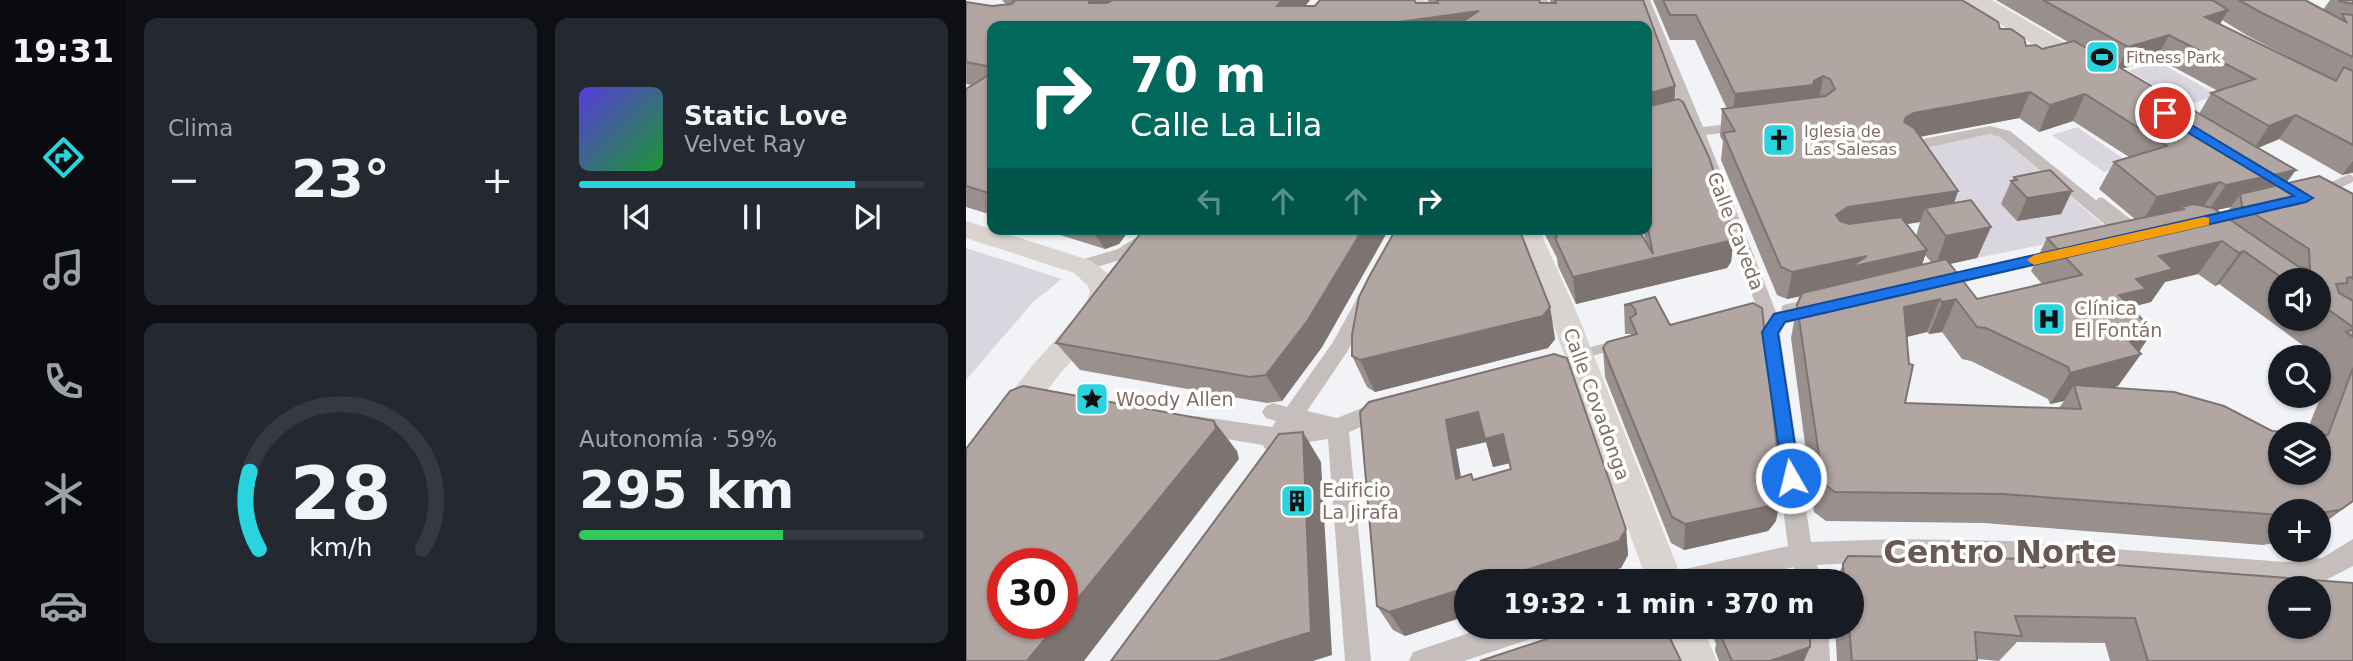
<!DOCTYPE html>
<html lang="es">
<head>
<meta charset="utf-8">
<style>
  body { margin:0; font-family:"DejaVu Sans",sans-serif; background:#242831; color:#f1f3f6; height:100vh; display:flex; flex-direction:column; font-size:26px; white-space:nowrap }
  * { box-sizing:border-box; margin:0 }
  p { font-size:23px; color:#9ea1a6 }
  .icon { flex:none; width:38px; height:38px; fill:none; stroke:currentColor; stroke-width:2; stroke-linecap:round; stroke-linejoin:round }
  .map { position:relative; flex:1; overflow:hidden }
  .side { display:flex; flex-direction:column; gap:18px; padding:18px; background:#0d0f14; width:840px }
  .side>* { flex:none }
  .top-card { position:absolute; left:21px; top:21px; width:665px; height:214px; border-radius:14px; box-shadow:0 2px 5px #0004; background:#00695c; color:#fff; overflow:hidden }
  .controls { position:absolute; left:1302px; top:268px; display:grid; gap:14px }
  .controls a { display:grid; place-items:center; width:63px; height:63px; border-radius:50%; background:#171b24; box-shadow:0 2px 5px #0004; font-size:35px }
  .speed { position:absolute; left:21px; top:548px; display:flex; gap:14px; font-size:35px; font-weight:700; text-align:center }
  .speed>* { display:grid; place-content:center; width:91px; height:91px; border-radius:50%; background:#171b24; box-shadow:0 2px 5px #0004; line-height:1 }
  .speed .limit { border:10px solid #d22; background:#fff; color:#111 }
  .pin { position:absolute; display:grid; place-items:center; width:60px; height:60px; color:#fff; margin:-30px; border:4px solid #fff; border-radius:50%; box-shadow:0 2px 7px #0007 }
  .me { position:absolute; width:77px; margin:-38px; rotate:352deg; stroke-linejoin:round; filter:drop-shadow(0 0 5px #0008) }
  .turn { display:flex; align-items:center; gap:24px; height:147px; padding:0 28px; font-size:32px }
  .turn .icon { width:91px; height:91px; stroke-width:2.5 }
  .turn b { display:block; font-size:49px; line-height:60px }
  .lanes { display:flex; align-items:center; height:66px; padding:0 28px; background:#0003; justify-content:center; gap:35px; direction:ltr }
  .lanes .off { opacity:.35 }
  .big { font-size:52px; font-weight:700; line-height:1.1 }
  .side .card { flex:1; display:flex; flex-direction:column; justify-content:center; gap:10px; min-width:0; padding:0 24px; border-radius:14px; background:#242831 }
  .side .dial { align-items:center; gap:0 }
  .dial svg { height:182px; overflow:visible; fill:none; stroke:#363941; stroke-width:7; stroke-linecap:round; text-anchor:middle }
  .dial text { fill:#f1f3f6; stroke:none }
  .song { display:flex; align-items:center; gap:21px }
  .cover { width:84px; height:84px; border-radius:10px; background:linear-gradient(135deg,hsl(250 70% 55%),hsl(130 70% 35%)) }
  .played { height:7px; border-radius:4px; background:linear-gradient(90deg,#29d4df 80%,#363941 80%) }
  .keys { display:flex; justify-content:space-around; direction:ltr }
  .heat { display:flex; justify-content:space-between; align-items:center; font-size:38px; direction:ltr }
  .charge { height:10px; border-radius:5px; background:linear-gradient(90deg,#34c759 59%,#363941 0) }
  .side .tiles { flex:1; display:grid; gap:18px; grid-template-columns:repeat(2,1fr) }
  .trip { position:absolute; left:488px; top:569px; width:410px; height:70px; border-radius:35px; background:#171b24; box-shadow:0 2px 5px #0004; font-weight:700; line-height:70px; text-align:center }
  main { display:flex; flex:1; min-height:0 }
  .menu { display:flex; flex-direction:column; width:126px; justify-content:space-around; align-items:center; background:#090b0e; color:#9ea1a6 }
  .menu .icon { width:49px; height:49px }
  .menu .active { color:#29d4df }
  .menu b { font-size:32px; color:#f1f3f6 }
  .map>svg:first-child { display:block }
  .green { fill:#dad6df }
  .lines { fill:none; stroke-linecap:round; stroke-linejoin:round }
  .lane { stroke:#c5bebc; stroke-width:9 }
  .street { fill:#c5bebc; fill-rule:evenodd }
  .secondary { fill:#dad4d1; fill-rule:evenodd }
  .highway { fill:#dad4d1; fill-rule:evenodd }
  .wall { fill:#998f8c; fill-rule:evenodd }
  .shaded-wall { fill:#7d7472 }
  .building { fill:#b2a6a3; stroke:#7d7472; stroke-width:2; fill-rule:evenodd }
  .route { fill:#1a73e8; stroke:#114b97; stroke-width:2 }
  .slow { fill:#f59e0b }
  .labels { text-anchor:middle; stroke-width:7; stroke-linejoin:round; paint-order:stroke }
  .far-poi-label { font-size:16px; fill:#836d65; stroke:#fff; text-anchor:start }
  .street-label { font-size:19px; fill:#836d65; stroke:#fff }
  .poi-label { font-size:19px; fill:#836d65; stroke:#fff; text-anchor:start }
  .near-district-label { font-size:32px; font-weight:bold; fill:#685953; stroke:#fff }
</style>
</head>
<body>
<main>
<nav class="menu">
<b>19:31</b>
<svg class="icon active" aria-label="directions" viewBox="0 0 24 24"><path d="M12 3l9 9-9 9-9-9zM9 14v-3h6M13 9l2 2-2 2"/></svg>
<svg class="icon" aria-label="music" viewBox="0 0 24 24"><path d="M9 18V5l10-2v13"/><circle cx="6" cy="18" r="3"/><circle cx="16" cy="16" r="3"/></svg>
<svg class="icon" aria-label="phone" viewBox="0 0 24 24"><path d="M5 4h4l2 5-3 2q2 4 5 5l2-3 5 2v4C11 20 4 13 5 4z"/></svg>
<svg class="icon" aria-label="climate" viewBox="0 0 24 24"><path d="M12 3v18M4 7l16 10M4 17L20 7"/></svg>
<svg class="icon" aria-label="car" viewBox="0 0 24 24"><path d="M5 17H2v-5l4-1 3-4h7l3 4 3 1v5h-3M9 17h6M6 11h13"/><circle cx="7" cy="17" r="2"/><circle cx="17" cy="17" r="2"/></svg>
</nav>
<section class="side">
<div class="tiles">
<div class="card"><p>Clima</p>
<div class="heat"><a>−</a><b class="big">23°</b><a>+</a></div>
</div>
<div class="card">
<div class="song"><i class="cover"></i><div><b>Static Love</b><p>Velvet Ray</p></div></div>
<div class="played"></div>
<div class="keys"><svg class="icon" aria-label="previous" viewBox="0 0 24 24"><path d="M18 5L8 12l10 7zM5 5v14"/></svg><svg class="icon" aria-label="pause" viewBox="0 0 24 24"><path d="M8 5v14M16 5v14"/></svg><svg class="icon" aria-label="next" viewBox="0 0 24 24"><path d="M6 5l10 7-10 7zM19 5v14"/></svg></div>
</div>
<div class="card dial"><svg viewBox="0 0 100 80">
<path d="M14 69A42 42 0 1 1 86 69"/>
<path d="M14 69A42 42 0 0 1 10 35" stroke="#29d4df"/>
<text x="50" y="56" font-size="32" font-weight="700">28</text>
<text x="50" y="72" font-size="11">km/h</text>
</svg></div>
<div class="card"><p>Autonomía · 59%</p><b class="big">295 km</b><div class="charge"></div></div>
</div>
</section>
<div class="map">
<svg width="1387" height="661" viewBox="0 0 1387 661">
  <rect width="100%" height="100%" fill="#f2f3f6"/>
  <g class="green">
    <polygon points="1192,62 1252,95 1222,105 1163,71"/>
    <polygon points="1111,127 1164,163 1138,172 1086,135"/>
    <polygon points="1024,134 1033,136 1145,231 1011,258 954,149"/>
    <polygon points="0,248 96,279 68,301 0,380"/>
  </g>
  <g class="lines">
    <g class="lane">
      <polyline points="1358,190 1383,179"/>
      <polyline points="1135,202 1169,228"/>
      <polyline points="820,309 843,304"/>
      <polyline points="613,355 649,345"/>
    </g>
    <g class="street">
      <polygon points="570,0 582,0 590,26 578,26"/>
      <polygon points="672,0 684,0 737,127 779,122 786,126 779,130 740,135 810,312 853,302 860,304 862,309 860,314 820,323 814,334 845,542 929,539 1044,541 1319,562 1356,558 1387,539 1387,566 1356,582 1329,586 1044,563 929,561 851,565 857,581 833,581 828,567 769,581 707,581 710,573 719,569 822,546 794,333 798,326"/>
      <polygon points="1024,126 1044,131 1172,234 1175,238 1172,242 1160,242 1034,137 1024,134 941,152 933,147 941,142"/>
      <polygon points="180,231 189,237 164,257 114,272 105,266 108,262 152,249"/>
      <polygon points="1096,248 1105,254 1102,258 968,289 962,288 959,283 962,278 968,277"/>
      <polygon points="401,291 408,293 410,298 381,352 341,411 371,418 418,399 425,402 428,408 425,414 383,432 405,661 379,661 362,439 317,446 307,452 299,449 297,445 230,434 222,431 219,425 222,419 230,416 306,427 310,421 300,418 296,412 300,406 307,403 321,407 367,342 394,293"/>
      <polygon points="524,626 581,626 577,635 498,661 443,661 447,652"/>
      <polygon points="836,626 862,626 864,661 838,661"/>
    </g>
    <g class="secondary">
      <polygon points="439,0 458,0 470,11 475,26 457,26 453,13"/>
      <path d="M0,221l126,40 15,12 10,19c-4,30 -46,67 -65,92 -26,33 -50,67 -74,101l-12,4v-39l66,-84 47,-53 8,-11 3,-10 -2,-6 -14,-13 -108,-35z"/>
      <polygon points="549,229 573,229 611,313 717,581 681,581 583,313"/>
      <polygon points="698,626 736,626 751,661 713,661"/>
    </g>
    <polygon class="highway" points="999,0 1026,0 1138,66 1142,71 1138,76 1129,79 1120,76 1002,5"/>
  </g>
  <g class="wall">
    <polygon points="36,0 344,0 339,6 464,3 461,0 573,0 574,3 585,3 584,0 677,0 709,86 709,100 768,234 765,262 761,268 610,304 592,266 591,258 576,229 672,229 680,242 677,229 681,229 681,26 26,26 26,215 0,207 0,89 6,85 0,84 0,2 26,6 40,4"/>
    <path d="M687,0h309l38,29 26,17 16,3 26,-7 -72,-42h309l18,10 7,-10h23v175v-2l-11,2 -63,-36 -21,9 28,35 67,11v307l-34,26v-16h-39v31l-17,3 -279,-22 -158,-2 -12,-9 -23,-174 6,-33 4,-9 -14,3 -10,-4 -56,-135 2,-19 -3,-5 2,-27h5l-32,-69h-25zM1256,20l26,16 75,39 -103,-51zM1191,58l61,33 -7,2 -12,21 -77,-45zM1053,118l20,14 34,-11 56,36 -15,5 -15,27 37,31 -89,18 -16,33 11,13 -65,15 -27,-35 27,-6 14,-31 -37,-24 4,-12 -38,-54zM1265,207l-7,9 -9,-6zM954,222l-4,14 -9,-12zM959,255l6,7 -9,3zM1232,274l17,12 4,-2 100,73v11l10,8 -23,57 -34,-2 -160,-43 6,-2 23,-32 -2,-2 -6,-43 2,-3 16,-4 14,-20zM1314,280h39v38h-39zM961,332l2,2 13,-2 20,27 9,2 77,38 2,5 14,-3 -5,7 -154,-5 2,-66z"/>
    <polygon points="1048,177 1106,191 1095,214 1051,221 1035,204 1045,181 1046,181"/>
    <polygon points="75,229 164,229 153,244 139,249"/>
    <polygon points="178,229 423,229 356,347 316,401 301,403 114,370 90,343"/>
    <polygon points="689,297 810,521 802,531 718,550 705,543 639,377 637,348 665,336 665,334 659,334 658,305"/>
    <polygon points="584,307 589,339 582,348 409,392 401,387 386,356"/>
    <path d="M588,354l72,175 2,26 -7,13 -155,13v35l-61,20 -12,-6 -16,-24 -17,-194zM520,442l7,25 16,-4 2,6 -38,11 -12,-3 -5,-28z"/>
    <polygon points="877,564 1070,566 1387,661 1144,661 1139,643 1051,642 1033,661 1011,659 1011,661 871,661 869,626 886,626 886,581 870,581"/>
    <polygon points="742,626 844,626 838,661 753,661 749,650 750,644"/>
  </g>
  <g class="shaded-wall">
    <polygon points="124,0 173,0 138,24 123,3"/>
    <polygon points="316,0 344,0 324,26 311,6"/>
    <polygon points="1262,10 1249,33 1239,17"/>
    <polygon points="513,11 516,26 404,26"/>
    <polygon points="1203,35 1191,58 1151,70 1162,47"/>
    <polygon points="857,76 853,102 766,121 769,94 848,81"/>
    <polygon points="709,86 708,113 681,120 681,94"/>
    <polygon points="1064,92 1053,118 941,139 931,149 940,117 948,113"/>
    <polygon points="1119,94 1107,121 1073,132 1084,105"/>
    <polygon points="1330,115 1313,139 1287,150 1303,126"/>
    <polygon points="1387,161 1387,172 1376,175"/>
    <polygon points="1330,170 1310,197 1274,194 1265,207 1241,212 1260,185"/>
    <polygon points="1254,182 1236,209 1215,207 1210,215 1175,224 1191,197"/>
    <polygon points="992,191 983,218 959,208 954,222 876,234 870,215 882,207"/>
    <polygon points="1106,191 1095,214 1051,221 1061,198"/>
    <polygon points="1025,227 1011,258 969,267 980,236"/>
    <polygon points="125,229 164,229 153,244 139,249"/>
    <polygon points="397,229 423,229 356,347 316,401 300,375"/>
    <polygon points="768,234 765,262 761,268 610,304 607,277"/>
    <polygon points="1256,241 1232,274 1199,282 1185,302 1169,306 1158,322 1153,295 1193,256"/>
    <polygon points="961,250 952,277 879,287 821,299 826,272 901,256"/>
    <polygon points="1278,251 1253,284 1249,286 1273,253"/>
    <polygon points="974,299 961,332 927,340 938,307"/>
    <polygon points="990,299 976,332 963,334 976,302"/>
    <polygon points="584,307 589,339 582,348 409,392 394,360"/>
    <polygon points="1187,331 1171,355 1175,354 1152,386 1112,397 1108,385 1098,401 1084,404 1104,373 1160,337"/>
    <polygon points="512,412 537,434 545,463 527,467 520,442 490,449 500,507 490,479 480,420"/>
    <polygon points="248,421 271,451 273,459 118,661 61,661 92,623 96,623 96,618"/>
    <polygon points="337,432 355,462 366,655 347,661 251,661"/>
    <polygon points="816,494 810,521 802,531 718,550 719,524"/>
    <polygon points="1387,501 1353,527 1374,510"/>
    <polygon points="660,529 662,555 655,568 612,581 524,581"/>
    <polygon points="500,588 500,616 439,636 423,612"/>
    <polygon points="844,647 838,661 804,661"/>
  </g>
  <g class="building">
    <polygon points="47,0 124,0 123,3 141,3 147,0 316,0 311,6 349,6 354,0 448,0 450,3 472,3 471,0 573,0 574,3 590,3 589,0 677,0 709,86 681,94 681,26 490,26 513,11 404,26 26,26 26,67 0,62 0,2 26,6 45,4 48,2"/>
    <polygon points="697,0 996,0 1032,22 1034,29 1045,29 1058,38 1060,46 1070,45 1076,49 1108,41 1330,170 1260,185 1254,182 1191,197 1148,162 1201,146 1119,94 1084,105 1064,92 948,113 940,117 938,122 948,128 992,191 882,207 870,215 874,221 883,224 935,217 961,250 884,267 901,256 826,272 815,267 757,133 769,131 756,109 860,96 869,89 864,79 857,76 848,81 847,85 769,94 730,15 704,15"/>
    <polygon points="1077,0 1246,0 1262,10 1239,17 1370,81 1378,67 1387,71 1387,145 1330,115 1303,126 1245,93 1289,79 1203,35 1162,47"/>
    <polygon points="1273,0 1339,0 1380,22 1376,14 1387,15 1387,57 1296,13"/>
    <polygon points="1373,0 1387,0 1387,4 1374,1"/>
    <polygon points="26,73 26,194 0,186 0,89"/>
    <polygon points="712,99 717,102 743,157 768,234 763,241 607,277 589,238 591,237 587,229 672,229 687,254 681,223 681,107"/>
    <polygon points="1084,170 1106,191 1061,198 1045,181 1051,180 1048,177"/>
    <path d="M1353,176l34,18v85l-2,-2 -4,1v5l-11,1 3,9 14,8v26l-34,-24v-23h-34l-41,-29 -5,2 -17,-12 -63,15 14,13 -37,10 10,10 -27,6 34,36 -27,6 15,17 -71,19 -2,-6 -82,-39 -9,-1 -21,-28 -14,3 -2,-3 -36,8 5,57 4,1 -8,38 176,6 -7,-24 100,7 50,14 48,25 56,4 25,-67v133l-13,9 -21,3v-2h-39v4l-277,-21 -168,-2 -12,-9 -26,-178 5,-12 144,-34 31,40 96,-22 9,-2 -35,-37 137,-29 -3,-2 12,-3 20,4 86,59 11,2 -1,-20 -67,-43 -2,-12zM1314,434h39v38h-39z"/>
    <polygon points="1005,200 1025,227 980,236 959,208"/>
    <polygon points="178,229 397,229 342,320 300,375 284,377 90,343"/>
    <polygon points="430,229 553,229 584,307 577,316 394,360 386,356 386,335 393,297 403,277"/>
    <polygon points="689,297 704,325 787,303 796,308 816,494 808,505 719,524 706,517 637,348 641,342 671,334 664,318 670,314 669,309 665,305 658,305"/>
    <polygon points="1387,329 1387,337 1380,332"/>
    <path d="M588,354l13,4 59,171 -7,12 -129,40h-24v7l-77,24 -12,-6 -17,-194 9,-10zM512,412l7,27 18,-5 8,35 -38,11 -2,-6 -15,5 -10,-59z"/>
    <polygon points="57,386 248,421 250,429 96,618 96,564 37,564 37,623 92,623 61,661 0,661 0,449 44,391"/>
    <polygon points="337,432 345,632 251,661 145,661 313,434"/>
    <path d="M882,556l185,3 3,7 7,2 8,-8 302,23v78h-205l-13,-43 -120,-2 7,20 -47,-4 2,29h-125l-3,-35h3v-45h-8l-1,-17zM1314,588h39v38h-39z"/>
    <polygon points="785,572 789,581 751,581"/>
    <polygon points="620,626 698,626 715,661 514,661"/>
    <polygon points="755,626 844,626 844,647 804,661 766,661 757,641 752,628"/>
  </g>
  <polygon class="route" points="1199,109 1347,198 1340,202 819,322 812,333 834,478 831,484 825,487 818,484 796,332 808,314 1328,196 1194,116 1194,111"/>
  <polygon class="slow" points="1238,217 1243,218 1243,225 1068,265 1061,260 1068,255"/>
  <defs>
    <symbol id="stadium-square" viewBox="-11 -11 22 22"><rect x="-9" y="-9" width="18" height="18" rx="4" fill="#29d4df" stroke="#fff"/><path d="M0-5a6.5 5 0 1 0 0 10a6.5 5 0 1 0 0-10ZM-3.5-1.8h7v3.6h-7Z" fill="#111"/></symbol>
    <symbol id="church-square" viewBox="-11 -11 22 22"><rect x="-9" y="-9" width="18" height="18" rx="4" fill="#29d4df" stroke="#fff"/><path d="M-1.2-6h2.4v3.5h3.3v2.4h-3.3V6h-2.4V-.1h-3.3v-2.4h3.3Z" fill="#111"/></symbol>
    <symbol id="hospital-square" viewBox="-11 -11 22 22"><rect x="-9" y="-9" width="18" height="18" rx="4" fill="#29d4df" stroke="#fff"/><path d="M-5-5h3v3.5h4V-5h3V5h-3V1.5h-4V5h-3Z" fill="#111"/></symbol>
    <symbol id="sight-square" viewBox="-11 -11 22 22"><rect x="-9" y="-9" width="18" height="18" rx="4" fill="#29d4df" stroke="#fff"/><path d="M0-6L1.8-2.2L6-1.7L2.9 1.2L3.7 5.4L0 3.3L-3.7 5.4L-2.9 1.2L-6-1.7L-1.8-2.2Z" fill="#111"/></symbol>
    <symbol id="building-square" viewBox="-11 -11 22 22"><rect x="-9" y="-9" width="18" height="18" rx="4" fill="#29d4df" stroke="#fff"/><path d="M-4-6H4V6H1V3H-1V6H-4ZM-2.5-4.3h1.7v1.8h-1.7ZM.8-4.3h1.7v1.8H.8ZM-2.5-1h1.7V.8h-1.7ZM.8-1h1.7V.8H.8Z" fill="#111"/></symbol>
  </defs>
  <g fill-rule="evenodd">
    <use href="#stadium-square" x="1117" y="38" width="38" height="38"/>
    <use href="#church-square" x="794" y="121" width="38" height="38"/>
    <use href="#hospital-square" x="1064" y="300" width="38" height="38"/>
    <use href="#sight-square" x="107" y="380" width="38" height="38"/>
    <use href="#building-square" x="312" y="482" width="38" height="38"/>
  </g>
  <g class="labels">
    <g class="far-poi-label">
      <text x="1160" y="63">Fitness Park</text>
      <text x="838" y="137">Iglesia de<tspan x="838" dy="18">Las Salesas</tspan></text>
    </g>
    <g class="street-label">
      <text transform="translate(770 231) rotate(69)" y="7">Calle Caveda</text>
      <text transform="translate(631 404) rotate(70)" y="7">Calle Covadonga</text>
    </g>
    <g class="poi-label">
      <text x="1108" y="315">Clínica<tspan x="1108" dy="22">El Fontán</tspan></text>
      <text x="150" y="406">Woody Allen</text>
      <text x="356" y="497">Edificio<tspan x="356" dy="22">La Jirafa</tspan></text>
    </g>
    <g class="near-district-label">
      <text x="1034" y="563">Centro Norte</text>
    </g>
  </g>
</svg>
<div class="controls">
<a><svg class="icon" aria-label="sound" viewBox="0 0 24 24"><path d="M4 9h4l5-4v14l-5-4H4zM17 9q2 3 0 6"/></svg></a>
<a><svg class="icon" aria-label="search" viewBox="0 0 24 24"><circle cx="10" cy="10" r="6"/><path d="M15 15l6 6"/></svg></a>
<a><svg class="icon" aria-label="layers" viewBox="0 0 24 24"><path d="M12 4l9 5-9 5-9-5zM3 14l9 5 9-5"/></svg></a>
<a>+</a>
<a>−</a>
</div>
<div class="speed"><div class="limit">30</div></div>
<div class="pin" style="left:1199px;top:113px;background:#d93025"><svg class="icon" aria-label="arrive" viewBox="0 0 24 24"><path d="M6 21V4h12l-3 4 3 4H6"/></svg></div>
<svg class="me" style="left:825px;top:478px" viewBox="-20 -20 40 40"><circle r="17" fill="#1a73e8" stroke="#fff" stroke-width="3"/><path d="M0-11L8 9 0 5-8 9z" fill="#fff"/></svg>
<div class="trip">19:32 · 1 min · 370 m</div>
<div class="top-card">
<div class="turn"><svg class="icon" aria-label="right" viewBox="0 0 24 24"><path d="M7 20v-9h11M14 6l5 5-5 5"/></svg><div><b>70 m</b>Calle La Lila</div></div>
<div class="lanes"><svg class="icon off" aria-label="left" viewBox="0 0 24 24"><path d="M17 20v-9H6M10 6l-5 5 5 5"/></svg><svg class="icon off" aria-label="ahead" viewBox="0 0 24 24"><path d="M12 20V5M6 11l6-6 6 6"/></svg><svg class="icon off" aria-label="ahead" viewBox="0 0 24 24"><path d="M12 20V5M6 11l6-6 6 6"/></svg><svg class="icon" aria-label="right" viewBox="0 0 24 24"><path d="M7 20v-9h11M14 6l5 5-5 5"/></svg></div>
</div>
</div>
</main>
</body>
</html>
